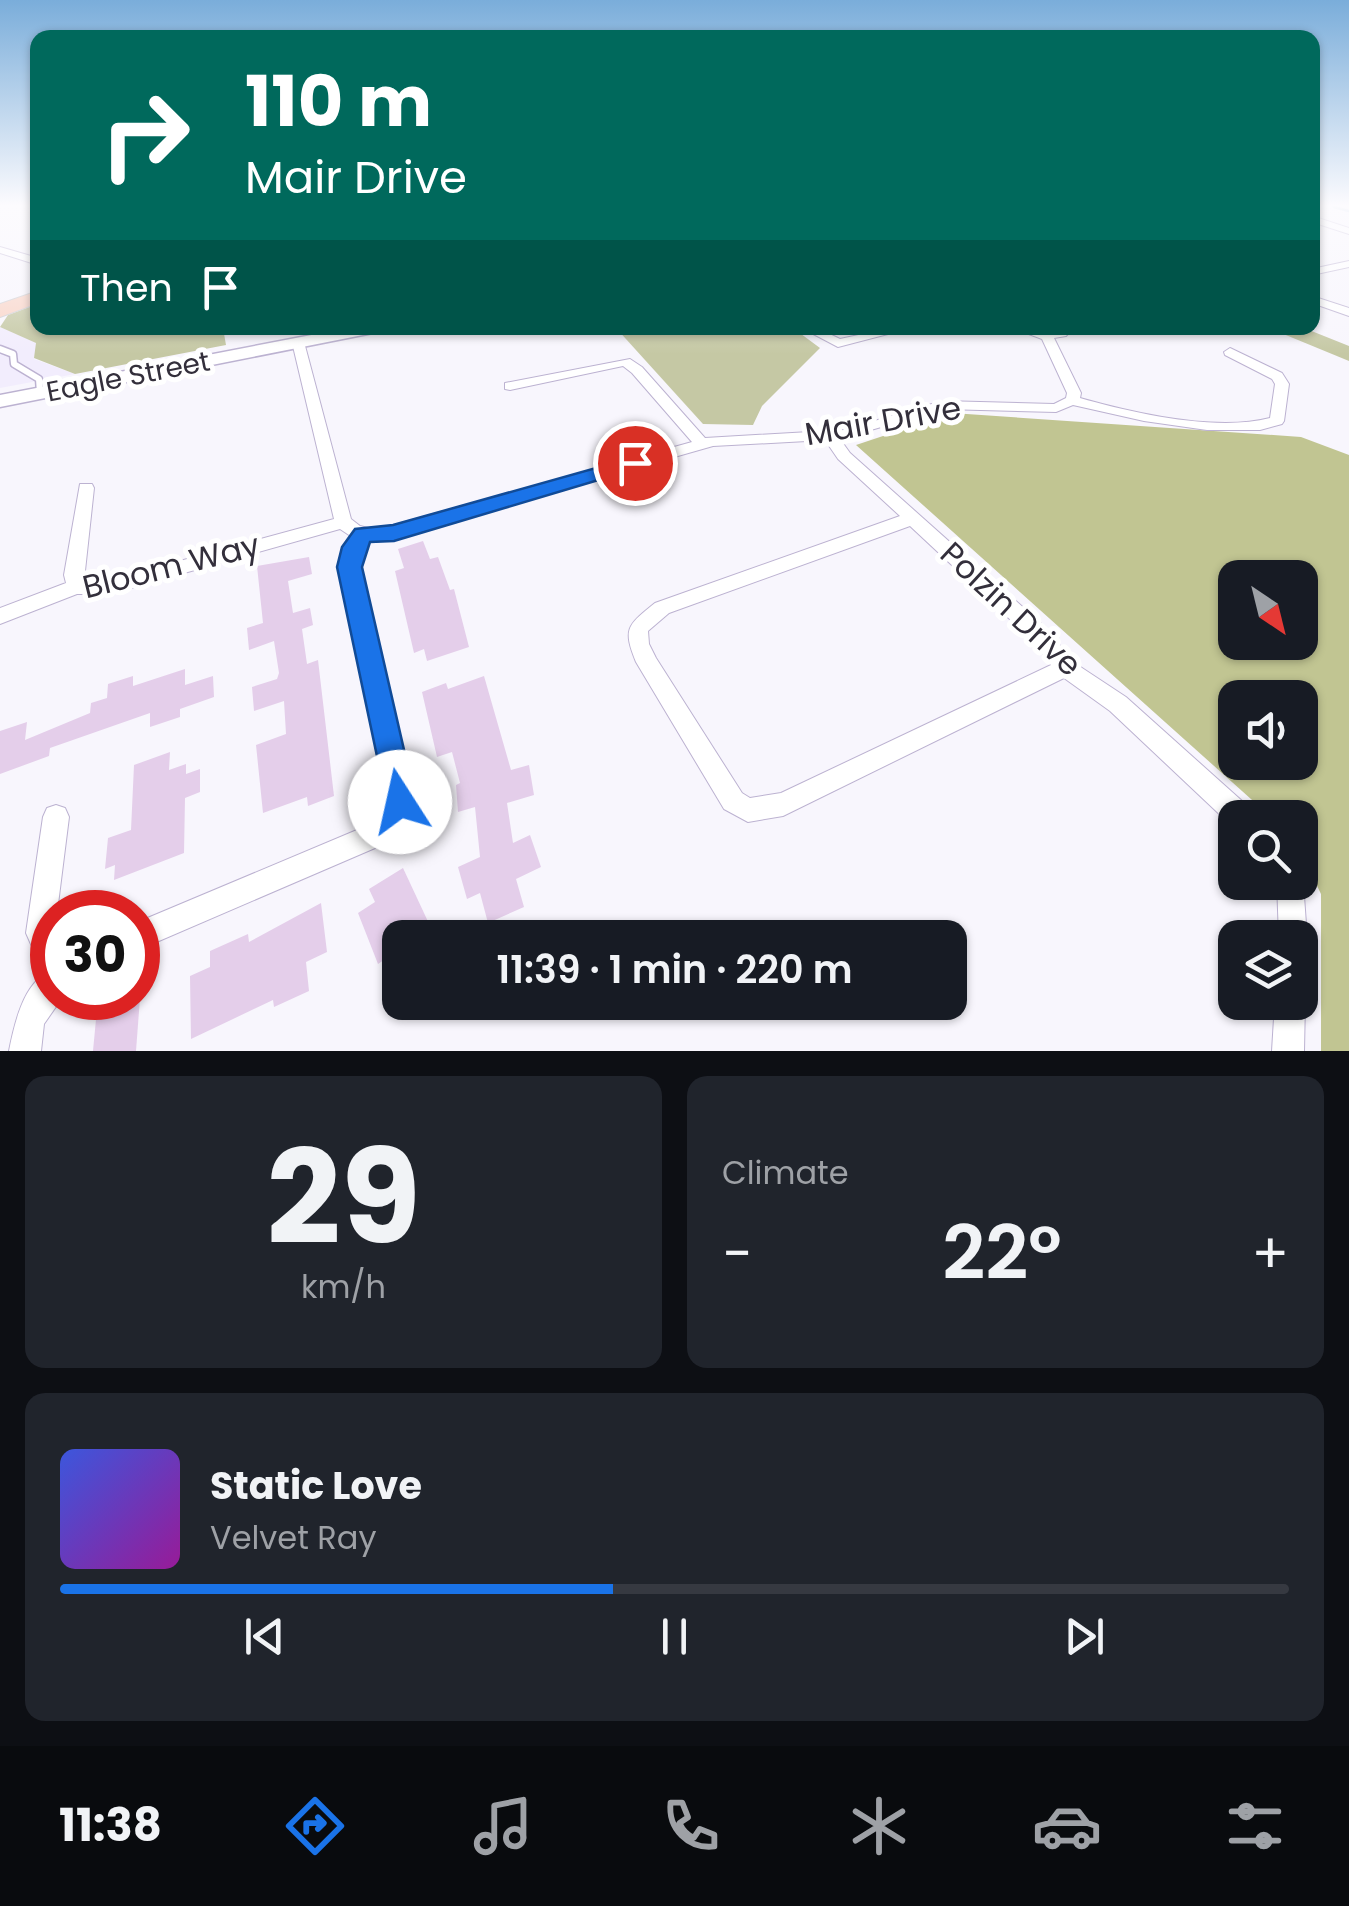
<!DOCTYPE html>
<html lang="en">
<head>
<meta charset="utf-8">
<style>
  body { margin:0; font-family:Poppins,sans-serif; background:#20242c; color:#f1f3f6; height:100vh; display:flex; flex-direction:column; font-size:38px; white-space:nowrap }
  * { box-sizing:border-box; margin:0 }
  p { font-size:32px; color:#9ea1a6 }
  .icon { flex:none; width:55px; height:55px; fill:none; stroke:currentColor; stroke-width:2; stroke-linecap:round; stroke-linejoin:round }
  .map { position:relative; height:1051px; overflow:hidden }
  .details { display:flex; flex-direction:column; gap:25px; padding:25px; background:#0d0f14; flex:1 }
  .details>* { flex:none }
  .top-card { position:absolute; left:30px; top:30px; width:1290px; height:305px; border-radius:20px; box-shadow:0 2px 8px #0004; background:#00695c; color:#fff; overflow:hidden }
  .needle { width:65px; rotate:145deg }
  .buttons { position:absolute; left:1218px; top:560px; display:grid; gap:20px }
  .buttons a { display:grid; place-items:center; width:100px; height:100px; border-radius:20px; background:#171b24; box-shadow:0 2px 8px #0004; font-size:50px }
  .speed { position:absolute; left:30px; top:890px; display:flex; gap:20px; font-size:50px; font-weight:700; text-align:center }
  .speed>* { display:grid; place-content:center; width:130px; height:130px; border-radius:50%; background:#171b24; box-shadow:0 2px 8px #0004; line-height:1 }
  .speed .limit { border:15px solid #d22; background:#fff; color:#111 }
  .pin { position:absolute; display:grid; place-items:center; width:85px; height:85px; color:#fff; margin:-42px; border:5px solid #fff; border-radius:50%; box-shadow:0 2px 10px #0007 }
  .me { position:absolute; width:110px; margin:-55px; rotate:350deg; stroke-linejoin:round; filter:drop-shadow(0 0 8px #0008) }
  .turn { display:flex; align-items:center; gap:35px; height:210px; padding:0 50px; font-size:45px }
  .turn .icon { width:130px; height:130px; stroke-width:2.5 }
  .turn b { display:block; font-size:70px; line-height:85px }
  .then { display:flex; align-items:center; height:95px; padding:0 50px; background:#0003; gap:20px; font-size:38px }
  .big { font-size:75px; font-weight:600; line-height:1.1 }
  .details .card { flex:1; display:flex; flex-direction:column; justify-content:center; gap:15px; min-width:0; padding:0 35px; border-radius:20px; background:#20242c }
  .details .dial { align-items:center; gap:0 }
  .dial b { font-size:130px; line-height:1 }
  .song { display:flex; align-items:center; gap:30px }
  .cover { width:120px; height:120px; border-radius:15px; background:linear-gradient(135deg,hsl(230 70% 55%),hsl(300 70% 35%)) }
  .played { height:10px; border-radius:5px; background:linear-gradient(90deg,#1a73e8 45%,#363941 45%) }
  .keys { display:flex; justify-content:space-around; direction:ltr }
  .heat { display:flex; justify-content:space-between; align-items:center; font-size:55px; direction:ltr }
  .details .tiles { flex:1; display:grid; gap:25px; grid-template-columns:1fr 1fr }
  .card:last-child { grid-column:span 2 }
  .trip { position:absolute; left:382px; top:920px; width:585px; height:100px; border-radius:20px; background:#171b24; box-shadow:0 2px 8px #0004; font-weight:600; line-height:100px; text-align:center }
  .dock { display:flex; height:160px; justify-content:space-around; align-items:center; background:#090b0e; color:#9ea1a6 }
  .dock .icon { width:70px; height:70px }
  .dock .on { color:#1a73e8 }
  .dock b { font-size:45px; color:#f1f3f6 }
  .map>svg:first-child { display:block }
  .built { fill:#f2edfd }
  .green { fill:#c5c8a4 }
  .forest { fill:#c1c592; fill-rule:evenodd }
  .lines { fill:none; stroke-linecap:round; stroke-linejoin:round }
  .stream { stroke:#76a3c5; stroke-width:2.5 }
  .building { fill:#e4ceea }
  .lane-casing { stroke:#bcb2d1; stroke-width:9 }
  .street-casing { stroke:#bcb2d1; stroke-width:2 }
  .secondary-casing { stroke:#bcb2d1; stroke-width:3 }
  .primary-casing { stroke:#d2d1d4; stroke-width:2 }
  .lane { stroke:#fff; stroke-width:6 }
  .street { fill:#fff; fill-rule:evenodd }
  .secondary { fill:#fff; fill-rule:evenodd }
  .primary { fill:#f9d4c7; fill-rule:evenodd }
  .route { fill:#1a73e8; stroke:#114b97; stroke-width:2.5 }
  .labels { text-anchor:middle; stroke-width:10; stroke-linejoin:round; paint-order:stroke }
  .far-street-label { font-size:28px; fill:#332f3b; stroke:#fff }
  .street-label { font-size:32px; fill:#332f3b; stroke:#fff }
</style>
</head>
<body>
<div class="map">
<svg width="1349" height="1051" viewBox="0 0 1349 1051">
  <rect width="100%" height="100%" fill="#f8f6fd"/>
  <polygon class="built" points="0,327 37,343 34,359 75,374 0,388"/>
  <g class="green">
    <polygon points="37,304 38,328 223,328 226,345 75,374 34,358 36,343 0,327 8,315"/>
    <polygon points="616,328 793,328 820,348 762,406 753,425 703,424"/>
    <polygon points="1269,328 1304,328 1349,346 1349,361"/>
  </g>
  <path class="forest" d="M952,413l349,24 48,18v596h-28v-157l-21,-43v-33l-29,-1 -415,-372zM1235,578h65v64h-65zM1235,698h65v64h-65z"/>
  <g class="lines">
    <polyline class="stream" points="1334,207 1349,211"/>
  </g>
  <g class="building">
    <polygon points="423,541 430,559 438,557 450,590 454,589 469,647 427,661 424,649 414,653 395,571 404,568 398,549"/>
    <polygon points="309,557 312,574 288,581 293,613 310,608 313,625 302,629 307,664 318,660 334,796 308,806 307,797 263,813 256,745 286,734 284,701 254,711 252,687 277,679 279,673 274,641 249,650 247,628 263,623 257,566"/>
    <polygon points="185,669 185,685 213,676 214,697 180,709 180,717 150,727 150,713 50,748 49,756 0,774 0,731 27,722 25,740 90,713 91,703 107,698 108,684 133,676 133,686"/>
    <polygon points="484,676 511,770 529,765 534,795 507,803 513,843 530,835 541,867 516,879 524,907 488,923 480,893 467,899 458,867 480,857 475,807 458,812 456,785 460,783 452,752 437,757 422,692 446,683 448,689"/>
    <polygon points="170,752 169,770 186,764 186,774 200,769 200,792 185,798 184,853 114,880 115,865 105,869 108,838 131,830 134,765"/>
    <polygon points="403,868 431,928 418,938 400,938 400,949 378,964 358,913 375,902 369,889"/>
    <polygon points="321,903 327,952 306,962 309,991 274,1007 273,1000 191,1039 190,976 210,967 210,951 248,934 249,942"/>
    <polygon points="98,998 140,998 136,1051 93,1051"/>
  </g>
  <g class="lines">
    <defs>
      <polyline id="lane" points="0,349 13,354 14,364 39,379 40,393"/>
      <g id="street">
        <polygon points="1312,216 1349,228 1349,234 1312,222"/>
        <polygon points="0,247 38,258 38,265 0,253"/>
        <polygon points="1349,261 1349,267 1312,275 1312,269"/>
        <polygon points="1312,296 1349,308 1349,316 1312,303"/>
        <polygon points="802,328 817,328 840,339 891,328 911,328 838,347"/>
        <path d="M1013,328h17l13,3 30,-3 -7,8 -12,2 27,55 -1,5c53,15 136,34 190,20l5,-34 -3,-5 -47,-24 -1,-3 6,-4 52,25 7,11 -5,37 -2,3 -22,6h-53l-63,-9 -71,-16 -17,7 -113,-3 -103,30 10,14 195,174 28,35 53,35 125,112 3,9h-19l-2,9 -123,-116 -46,-33 -281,138 -35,6 -24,-13 -88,-147c-14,-34 -8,-37 19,-59l245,-87 -62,-57 -13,-19 -112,6 -337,96 -8,-2 -10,17v10l54,221c-2,27 -16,44 -37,60l-237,102v-28l219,-92 24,-21 7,-21 -48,-221v-10l12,-20 -12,-8 -230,65h-33l-77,30v-16l66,-25 -2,-8 16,-91h12l2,4 -10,92h26l224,-61 -42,-177 6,-4 6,4 47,177 9,7 16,4 316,-88 -60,-69 -9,-7 -113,24 -5,-1v-6l125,-24 12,8 63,71 139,-8 98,-29 112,3 12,-6 1,-5 -25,-54zM910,526l121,113 20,26 -270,128 -31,5 -8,-5 -86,-135 -7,-14 -1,-13 21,-18z"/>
        <path d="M56,805l9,3 4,9 -12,95h-5v86h10l-18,26 -3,27h-32c5,-25 14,-68 40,-79l-7,-3 -16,-36 17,-116 4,-9z"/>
        <polygon points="1300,874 1303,882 1307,938 1300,949 1300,938 1279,938 1277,882 1300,882"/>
        <polygon points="1300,991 1305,1002 1304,1051 1272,1051 1275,1002 1300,1002"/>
      </g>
      <polygon id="secondary" points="348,328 382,328 373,333 0,407 0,395"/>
      <polygon id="primary" points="38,291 38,303 0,317 0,304"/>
    </defs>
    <use href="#lane" class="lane-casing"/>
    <use href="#street" class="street-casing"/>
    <use href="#secondary" class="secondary-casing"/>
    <use href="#primary" class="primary-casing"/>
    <use href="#lane" class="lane"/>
    <use href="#street" class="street"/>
    <use href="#secondary" class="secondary"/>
    <use href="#primary" class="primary"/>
  </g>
  <linearGradient id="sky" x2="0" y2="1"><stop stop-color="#7aadda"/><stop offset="0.58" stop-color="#fcfbfe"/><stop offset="1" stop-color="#fcfbfe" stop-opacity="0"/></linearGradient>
  <rect width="1349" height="354" fill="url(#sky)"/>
  <polygon class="route" points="635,457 642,459 642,467 394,541 370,542 362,567 416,802 412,813 400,818 389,813 337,567 342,547 355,529 393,525"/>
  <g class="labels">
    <g class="far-street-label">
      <text transform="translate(128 376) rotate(-11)" y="10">Eagle Street</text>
    </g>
    <g class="street-label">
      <text transform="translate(883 421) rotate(-10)" y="11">Mair Drive</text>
      <text transform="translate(171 566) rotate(-14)" y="11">Bloom Way</text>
      <text transform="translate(1011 609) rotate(43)" y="11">Polzin Drive</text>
    </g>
  </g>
</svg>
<div class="buttons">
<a><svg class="needle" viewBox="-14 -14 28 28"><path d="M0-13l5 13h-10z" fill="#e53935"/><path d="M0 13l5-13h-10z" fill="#9ea1a6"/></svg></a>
<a><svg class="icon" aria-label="sound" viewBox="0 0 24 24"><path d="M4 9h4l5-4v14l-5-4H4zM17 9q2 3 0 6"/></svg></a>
<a><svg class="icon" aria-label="search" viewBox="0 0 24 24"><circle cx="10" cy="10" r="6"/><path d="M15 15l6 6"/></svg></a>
<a><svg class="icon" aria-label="layers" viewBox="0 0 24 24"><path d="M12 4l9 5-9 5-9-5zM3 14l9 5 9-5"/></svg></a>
</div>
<div class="speed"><div class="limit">30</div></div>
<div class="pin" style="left:635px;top:463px;background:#d93025"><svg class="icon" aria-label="arrive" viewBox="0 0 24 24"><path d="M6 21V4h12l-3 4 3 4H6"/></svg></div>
<svg class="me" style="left:400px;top:802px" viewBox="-20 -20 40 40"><circle r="19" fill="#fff"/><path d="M0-13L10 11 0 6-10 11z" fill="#1a73e8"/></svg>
<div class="trip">11:39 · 1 min · 220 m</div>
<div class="top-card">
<div class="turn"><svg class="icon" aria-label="right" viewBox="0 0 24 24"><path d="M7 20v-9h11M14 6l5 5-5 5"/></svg><div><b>110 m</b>Mair Drive</div></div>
<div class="then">Then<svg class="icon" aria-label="arrive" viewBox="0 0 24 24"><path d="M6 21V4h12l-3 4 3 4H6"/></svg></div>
</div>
</div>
<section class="details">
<div class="tiles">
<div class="card dial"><b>29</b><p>km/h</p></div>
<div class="card"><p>Climate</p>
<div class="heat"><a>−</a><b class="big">22°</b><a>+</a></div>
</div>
<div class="card">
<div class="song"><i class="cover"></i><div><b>Static Love</b><p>Velvet Ray</p></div></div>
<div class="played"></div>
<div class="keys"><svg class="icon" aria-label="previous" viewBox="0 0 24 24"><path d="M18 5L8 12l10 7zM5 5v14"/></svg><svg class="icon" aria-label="pause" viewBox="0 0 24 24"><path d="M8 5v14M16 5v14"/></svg><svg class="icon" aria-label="next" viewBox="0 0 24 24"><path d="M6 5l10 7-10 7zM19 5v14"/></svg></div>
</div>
</div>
</section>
<nav class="dock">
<b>11:38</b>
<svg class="icon on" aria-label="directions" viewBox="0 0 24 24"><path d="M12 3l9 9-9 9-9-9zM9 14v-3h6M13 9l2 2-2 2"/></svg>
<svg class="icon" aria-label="music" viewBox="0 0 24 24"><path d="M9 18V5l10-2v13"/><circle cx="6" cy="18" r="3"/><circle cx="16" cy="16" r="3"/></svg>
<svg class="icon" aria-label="phone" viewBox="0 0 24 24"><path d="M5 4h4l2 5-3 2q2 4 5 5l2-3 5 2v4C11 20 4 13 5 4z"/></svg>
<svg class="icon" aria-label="climate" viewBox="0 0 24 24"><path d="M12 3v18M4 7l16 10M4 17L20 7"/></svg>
<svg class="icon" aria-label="car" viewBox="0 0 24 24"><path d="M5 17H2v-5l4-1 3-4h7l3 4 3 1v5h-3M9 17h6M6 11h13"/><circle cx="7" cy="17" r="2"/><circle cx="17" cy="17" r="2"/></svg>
<svg class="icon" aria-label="filters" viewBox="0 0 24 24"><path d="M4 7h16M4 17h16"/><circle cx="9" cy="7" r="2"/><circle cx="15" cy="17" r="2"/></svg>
</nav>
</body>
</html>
